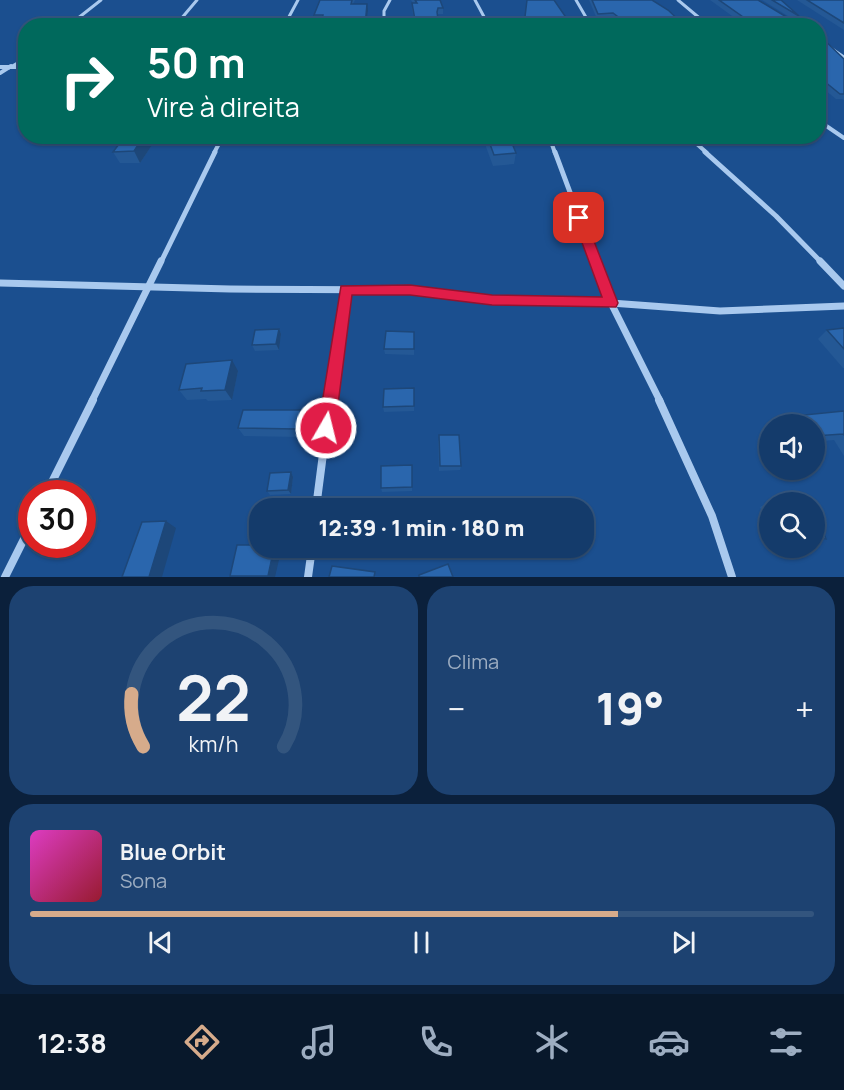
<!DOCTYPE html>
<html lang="pt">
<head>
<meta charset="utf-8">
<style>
  body { margin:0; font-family:Manrope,sans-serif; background:#1d4271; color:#f1f3f6; height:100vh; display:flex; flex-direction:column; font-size:22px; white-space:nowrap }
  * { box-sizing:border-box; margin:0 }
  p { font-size:20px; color:#9dadc1 }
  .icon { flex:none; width:33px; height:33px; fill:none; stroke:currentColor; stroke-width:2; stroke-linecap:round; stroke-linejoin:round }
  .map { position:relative; height:577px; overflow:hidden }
  .panel { display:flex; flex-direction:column; gap:9px; padding:9px; background:#0b203b; flex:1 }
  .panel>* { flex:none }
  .guide { position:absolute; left:18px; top:18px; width:808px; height:126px; border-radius:24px; box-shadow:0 2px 4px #0004,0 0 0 2px #33557e; background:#00695c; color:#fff; overflow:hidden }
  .buttons { position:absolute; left:759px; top:414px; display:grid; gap:12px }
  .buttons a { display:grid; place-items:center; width:66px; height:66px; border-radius:50%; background:#143b6b; box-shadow:0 2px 4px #0004,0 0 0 2px #33557e; font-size:30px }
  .speed { position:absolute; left:18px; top:480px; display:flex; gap:12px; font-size:30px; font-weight:700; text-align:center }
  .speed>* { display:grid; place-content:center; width:78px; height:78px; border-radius:50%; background:#143b6b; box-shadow:0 2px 4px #0004,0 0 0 2px #33557e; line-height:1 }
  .speed .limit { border:9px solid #d22; background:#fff; color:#111 }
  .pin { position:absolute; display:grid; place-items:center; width:51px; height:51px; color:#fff; margin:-26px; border-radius:12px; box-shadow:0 3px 9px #0006 }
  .me { position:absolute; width:66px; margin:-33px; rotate:8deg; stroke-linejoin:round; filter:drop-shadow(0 0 4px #0008) }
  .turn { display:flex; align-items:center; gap:21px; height:126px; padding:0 30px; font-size:27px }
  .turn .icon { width:78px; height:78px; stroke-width:2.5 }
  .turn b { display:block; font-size:42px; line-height:51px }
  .big { font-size:45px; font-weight:800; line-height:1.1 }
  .panel .widget { flex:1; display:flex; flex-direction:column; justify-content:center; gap:9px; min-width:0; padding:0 21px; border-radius:24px; background:#1d4271 }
  .panel .dial { align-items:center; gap:0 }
  .dial svg { height:156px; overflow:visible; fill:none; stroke:#33557e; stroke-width:7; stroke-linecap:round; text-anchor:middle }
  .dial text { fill:#f1f3f6; stroke:none }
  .song { display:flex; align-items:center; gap:18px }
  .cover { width:72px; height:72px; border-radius:9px; background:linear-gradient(135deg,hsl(310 70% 55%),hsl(350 70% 35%)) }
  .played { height:6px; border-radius:3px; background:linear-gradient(90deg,#d6ab8b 75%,#33557e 75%) }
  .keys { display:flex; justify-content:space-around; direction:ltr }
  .heat { display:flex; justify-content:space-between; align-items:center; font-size:33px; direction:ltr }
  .panel .tiles { flex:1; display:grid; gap:9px; grid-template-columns:1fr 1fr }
  .widget:last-child { grid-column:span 2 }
  .trip { position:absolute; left:249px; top:498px; width:345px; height:60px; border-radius:24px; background:#143b6b; box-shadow:0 2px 4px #0004,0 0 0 2px #33557e; font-weight:800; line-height:60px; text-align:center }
  .tabs { display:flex; height:96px; justify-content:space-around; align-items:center; background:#08182b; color:#9dadc1 }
  .tabs .icon { width:42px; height:42px }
  .tabs .active { color:#d6ab8b }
  .tabs b { font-size:27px; color:#f1f3f6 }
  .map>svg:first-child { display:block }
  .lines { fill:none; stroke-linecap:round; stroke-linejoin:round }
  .minor-far4 { stroke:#a9c9ee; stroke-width:3 }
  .minor-far3 { stroke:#a9c9ee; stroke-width:4 }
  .minor-far2 { stroke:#a9c9ee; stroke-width:5 }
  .minor-far1 { stroke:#a9c9ee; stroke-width:7 }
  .minor { stroke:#a9c9ee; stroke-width:8 }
  .wall { fill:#245895 }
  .shaded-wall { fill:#1d4779 }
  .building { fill:#2a66ad; stroke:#1d4779; stroke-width:1.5 }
  .route { fill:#e11d48; stroke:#92132f; stroke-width:1.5 }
</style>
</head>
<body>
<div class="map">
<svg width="844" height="577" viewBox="0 0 844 577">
  <rect width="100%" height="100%" fill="#1b4f8f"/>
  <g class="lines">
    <g class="minor-far4">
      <polyline points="475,0 489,26"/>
      <polyline points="576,0 587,19 595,26"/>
      <polyline points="678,0 709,26"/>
      <polyline points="68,26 101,0"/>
      <polyline points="175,26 197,0"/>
      <polyline points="284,26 298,0"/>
      <polyline points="384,26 384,11 390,0"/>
      <polyline points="819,40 844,57"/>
      <polyline points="0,67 26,67"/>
      <polyline points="9,68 26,58"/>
    </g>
    <g class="minor-far3">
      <polyline points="0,67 26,67"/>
      <polyline points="0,73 11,66"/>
      <polyline points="819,121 844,138"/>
      <polyline points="549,136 555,153"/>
      <polyline points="688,136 707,153"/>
      <polyline points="214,153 223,136"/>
    </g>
    <g class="minor-far2">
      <polyline points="555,152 596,262"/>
      <polyline points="705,152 776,216 821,262"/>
      <polyline points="161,262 215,152"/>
    </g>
    <g class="minor-far1">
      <polyline points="595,261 611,303 660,401"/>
      <polyline points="820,261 844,286"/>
      <polyline points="0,283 230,289 410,290 493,300 611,303 720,311 844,306"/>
      <polyline points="92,401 161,261"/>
      <polyline points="330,401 345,290"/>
    </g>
    <g class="minor">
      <polyline points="659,400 712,516 732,577"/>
      <polyline points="46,494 93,400"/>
      <polyline points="316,508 330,400"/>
      <polyline points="5,577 32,523"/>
      <polyline points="308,577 312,548"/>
    </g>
  </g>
  <g class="wall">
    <polygon points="320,0 355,0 353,4 368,10 322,21 315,21 314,15"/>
    <polygon points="411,0 440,0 443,8 443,14 438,14 438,16 439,26 415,26 412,9 412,3 413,3"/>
    <polygon points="589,0 652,0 685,26 636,26 633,23 619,24 612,18 597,19"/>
    <polygon points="710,0 758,0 798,24 808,26 746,26"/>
    <polygon points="762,0 781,0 799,16 796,21"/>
    <polygon points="797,0 844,0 844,30"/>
    <polygon points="819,35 844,59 844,100 842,99 836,99 819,85"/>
    <polygon points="125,136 147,136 152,145 140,163 120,163 113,152"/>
    <polygon points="482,136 509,136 516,153 514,164 493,166"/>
    <polygon points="566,136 624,136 623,138 621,138 620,140 572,146"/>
    <polygon points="844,328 844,368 843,368 818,339 827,330"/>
    <polygon points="279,329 281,334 279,350 255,351 252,345"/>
    <polygon points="414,332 414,355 385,354 384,349"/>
    <polygon points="238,371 232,400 208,401 206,399 187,400 179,390"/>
    <polygon points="414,388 414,411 384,412 383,407"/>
    <polygon points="301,410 305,418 301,437 244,436 238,428"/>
    <polygon points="844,411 844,456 834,440 814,442 814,424 788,424 786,422 794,416"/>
    <polygon points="438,440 461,466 460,470 439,471"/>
    <polygon points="412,465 412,491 382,492 381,488"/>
    <polygon points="291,472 293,477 291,494 270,495 267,491"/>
    <polygon points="774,500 797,502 770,502 770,536 760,507"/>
    <polygon points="814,512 826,539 814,544"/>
    <polygon points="444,548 468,548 468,550 444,551"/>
  </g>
  <g class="shaded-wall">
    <polygon points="367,4 368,10 366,26 365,26"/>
    <polygon points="144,136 147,136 152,145 140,163 134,151"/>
    <polygon points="608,136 624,136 623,138 621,138 620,140 572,146 574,140"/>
    <polygon points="279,329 281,334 279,350 276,344"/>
    <polygon points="232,360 238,371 232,400 225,390"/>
    <polygon points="301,410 305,418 301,437 297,429"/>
    <polygon points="291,472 293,477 291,494 288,490"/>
    <polygon points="166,521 176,528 162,577 149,577"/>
    <polygon points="274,548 277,548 281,551 275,577 269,577 268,576"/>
  </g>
  <g class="building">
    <polygon points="320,0 352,0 351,4 367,4 365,26 321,26 323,15 314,15"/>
    <polygon points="415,0 440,0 443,8 438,8 437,12 439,26 416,26 412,3 417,3"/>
    <polygon points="527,0 554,0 565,16 574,26 511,26 524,25"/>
    <polygon points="592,0 652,0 668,10 685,26 643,26 634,18 621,19 613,13 598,14"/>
    <polygon points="719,0 758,0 798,24 802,24 803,21 808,26 756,26"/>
    <polygon points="772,0 781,0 799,16"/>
    <polygon points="807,0 844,0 844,23"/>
    <polygon points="819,35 844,59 844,94 840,94 819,77"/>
    <polygon points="125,136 144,136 134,151 113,152"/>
    <polygon points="487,136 509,136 516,153 494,155"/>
    <polygon points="571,136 608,136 574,140"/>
    <polygon points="844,328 844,349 827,330"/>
    <polygon points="279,329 276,344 252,345 255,330"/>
    <polygon points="386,331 414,332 414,349 384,349"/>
    <polygon points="232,360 225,390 201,391 202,388 179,390 186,364"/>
    <polygon points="414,388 414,406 383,407 384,389"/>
    <polygon points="243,410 301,410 297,429 238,428"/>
    <polygon points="844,411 844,435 843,434 814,436 814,424 800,424 794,416"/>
    <polygon points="439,435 459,435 461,466 440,466"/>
    <polygon points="412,465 412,487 381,488 381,466"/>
    <polygon points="291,472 288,490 267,491 270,473"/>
    <polygon points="774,500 797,502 775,502"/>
    <polygon points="814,512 826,539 814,538"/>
    <polygon points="166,521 149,577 122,577 142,522"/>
    <polygon points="237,545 260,545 260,548 274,548 268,576 230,576"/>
    <polygon points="448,564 453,577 419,577 419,575"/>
    <polygon points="332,566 375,572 374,577 329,577"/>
  </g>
  <polygon class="route" points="579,214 585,218 618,303 616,307 492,305 410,295 352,295 335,428 332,434 326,436 320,434 318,428 341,286 410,285 492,295 602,297 573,218"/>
</svg>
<div class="buttons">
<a><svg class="icon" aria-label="sound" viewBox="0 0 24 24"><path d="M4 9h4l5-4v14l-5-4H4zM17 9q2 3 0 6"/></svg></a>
<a><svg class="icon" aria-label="search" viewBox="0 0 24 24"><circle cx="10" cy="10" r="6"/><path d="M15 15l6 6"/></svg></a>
</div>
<div class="speed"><div class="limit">30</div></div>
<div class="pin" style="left:579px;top:218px;background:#d93025"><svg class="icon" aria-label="arrive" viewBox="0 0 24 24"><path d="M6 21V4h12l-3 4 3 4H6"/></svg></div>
<svg class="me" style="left:326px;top:428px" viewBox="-20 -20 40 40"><circle r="17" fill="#e11d48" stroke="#fff" stroke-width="3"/><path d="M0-11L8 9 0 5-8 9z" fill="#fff"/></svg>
<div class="trip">12:39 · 1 min · 180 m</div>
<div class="guide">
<div class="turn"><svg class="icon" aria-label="right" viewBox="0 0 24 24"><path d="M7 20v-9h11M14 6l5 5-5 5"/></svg><div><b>50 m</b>Vire à direita</div></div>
</div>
</div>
<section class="panel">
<div class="tiles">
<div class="widget dial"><svg viewBox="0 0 100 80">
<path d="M14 69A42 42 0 1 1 86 69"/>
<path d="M14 69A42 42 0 0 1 8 42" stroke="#d6ab8b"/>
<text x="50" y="56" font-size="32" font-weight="700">22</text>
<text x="50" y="72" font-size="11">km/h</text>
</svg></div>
<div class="widget"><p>Clima</p>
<div class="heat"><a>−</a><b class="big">19°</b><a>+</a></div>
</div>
<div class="widget">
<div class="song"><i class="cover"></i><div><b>Blue Orbit</b><p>Sona</p></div></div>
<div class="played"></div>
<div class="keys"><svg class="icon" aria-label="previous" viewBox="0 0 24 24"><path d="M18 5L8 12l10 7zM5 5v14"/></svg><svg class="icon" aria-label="pause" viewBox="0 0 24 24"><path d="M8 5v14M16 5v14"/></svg><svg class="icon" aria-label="next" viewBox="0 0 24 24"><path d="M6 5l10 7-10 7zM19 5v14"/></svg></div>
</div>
</div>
</section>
<nav class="tabs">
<b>12:38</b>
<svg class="icon active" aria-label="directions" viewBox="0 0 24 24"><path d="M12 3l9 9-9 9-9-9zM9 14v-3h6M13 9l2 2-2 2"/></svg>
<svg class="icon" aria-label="music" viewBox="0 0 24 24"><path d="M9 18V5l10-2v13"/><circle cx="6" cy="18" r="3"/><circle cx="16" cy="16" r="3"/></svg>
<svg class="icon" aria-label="phone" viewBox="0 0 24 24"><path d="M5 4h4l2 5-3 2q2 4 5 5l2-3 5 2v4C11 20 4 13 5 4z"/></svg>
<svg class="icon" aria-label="climate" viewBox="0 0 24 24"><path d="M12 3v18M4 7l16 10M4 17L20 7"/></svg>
<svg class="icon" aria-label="car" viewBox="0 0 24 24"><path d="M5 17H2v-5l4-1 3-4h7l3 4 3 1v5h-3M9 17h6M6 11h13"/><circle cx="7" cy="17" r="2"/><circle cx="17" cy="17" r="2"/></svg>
<svg class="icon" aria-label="filters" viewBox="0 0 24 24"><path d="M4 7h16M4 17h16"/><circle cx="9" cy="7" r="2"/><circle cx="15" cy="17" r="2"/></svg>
</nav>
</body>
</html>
